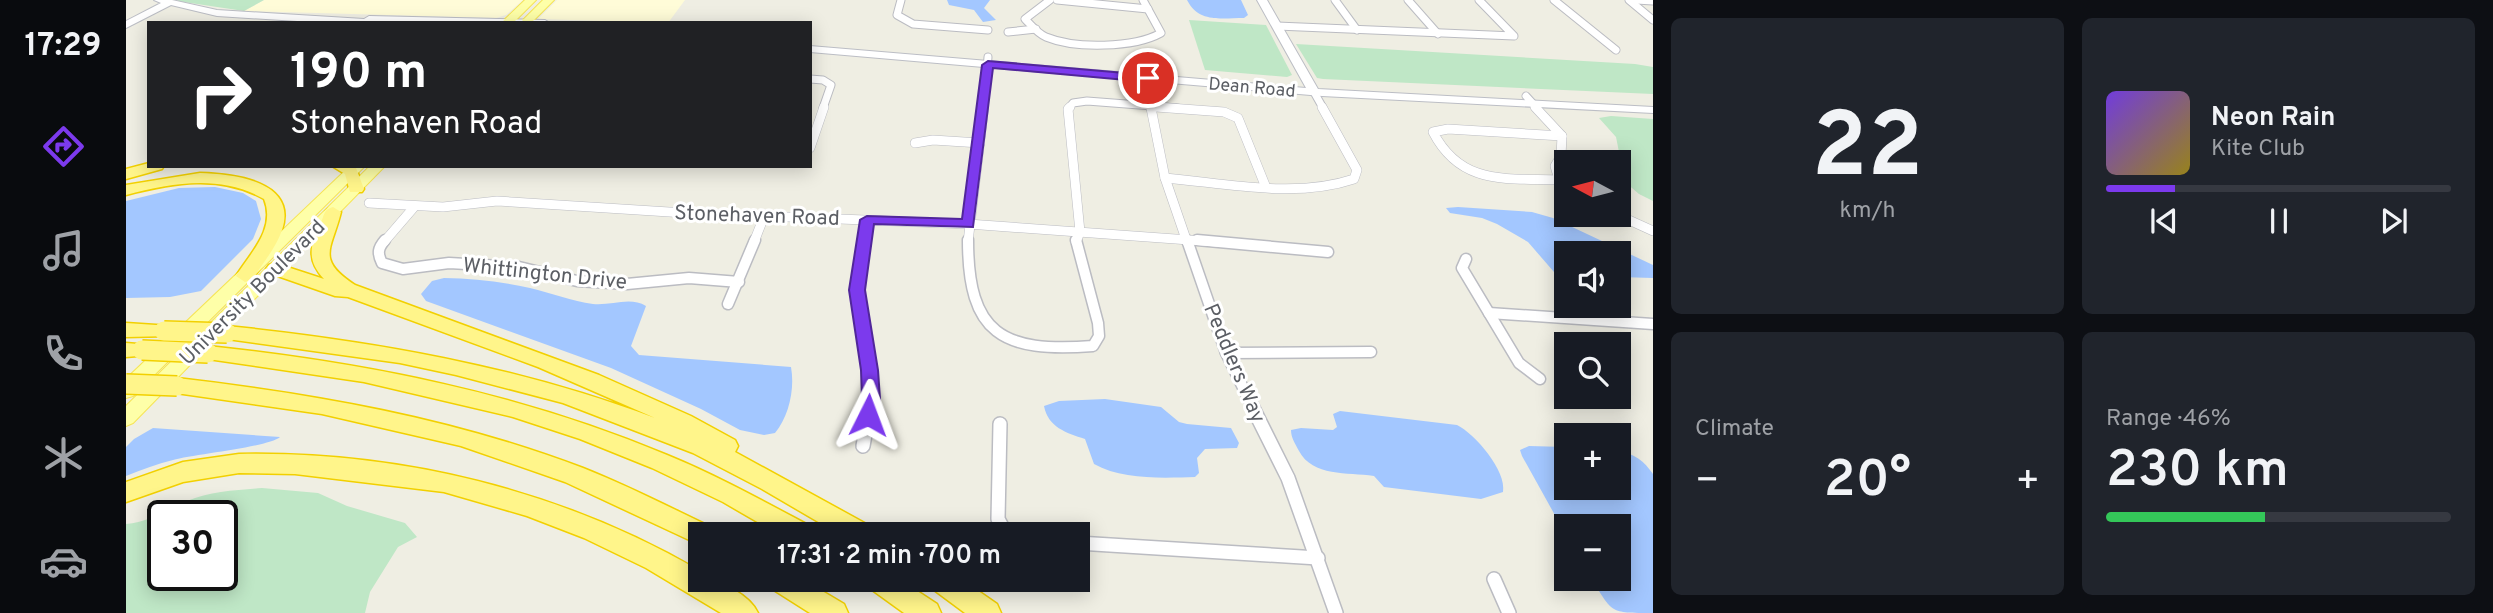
<!DOCTYPE html>
<html lang="en">
<head>
<meta charset="utf-8">
<style>
  body { margin:0; font-family:Overpass,sans-serif; background:#20242c; color:#f1f3f6; height:100vh; display:flex; flex-direction:column; font-size:26px; white-space:nowrap }
  * { box-sizing:border-box; margin:0 }
  p { font-size:23px; color:#9ea1a6 }
  .icon { flex:none; width:38px; height:38px; fill:none; stroke:currentColor; stroke-width:2; stroke-linecap:round; stroke-linejoin:round }
  .map { position:relative; flex:1; overflow:hidden }
  .drawer { display:flex; flex-direction:column; gap:18px; padding:18px; background:#0d0f14; width:840px }
  .drawer>* { flex:none }
  .hud { position:absolute; left:21px; top:21px; width:665px; height:147px; border-radius:0px; box-shadow:0 4px 18px #0003; background:#202124; color:#fff; overflow:hidden }
  .needle { width:46px; rotate:277deg }
  .buttons { position:absolute; left:1428px; top:150px; display:grid; gap:14px }
  .buttons a { display:grid; place-items:center; width:77px; height:77px; border-radius:0px; background:#171b24; box-shadow:0 4px 18px #0003; font-size:35px }
  .speed { position:absolute; left:21px; top:500px; display:flex; gap:14px; font-size:35px; font-weight:700; text-align:center }
  .speed>* { display:grid; place-content:center; width:91px; height:91px; border-radius:50%; background:#171b24; box-shadow:0 4px 18px #0003; line-height:1 }
  .speed .limit { border:4px solid #111; border-radius:10px; background:#fff; color:#111 }
  .pin { position:absolute; display:grid; place-items:center; width:60px; height:60px; color:#fff; margin:-30px; border:4px solid #fff; border-radius:50%; box-shadow:0 2px 7px #0007 }
  .me { position:absolute; width:77px; margin:-38px; rotate:3deg; stroke-linejoin:round; filter:drop-shadow(0 0 5px #0008) }
  .turn { display:flex; align-items:center; gap:24px; height:147px; padding:0 28px; font-size:32px }
  .turn .icon { width:91px; height:91px; stroke-width:2.5 }
  .turn b { display:block; font-size:49px; line-height:60px }
  .big { font-size:52px; font-weight:600; line-height:1.1 }
  .drawer .tile { flex:1; display:flex; flex-direction:column; justify-content:center; gap:10px; min-width:0; padding:0 24px; border-radius:10px; background:#20242c }
  .drawer .dial { align-items:center; gap:0 }
  .dial b { font-size:91px; line-height:1 }
  .song { display:flex; align-items:center; gap:21px }
  .cover { width:84px; height:84px; border-radius:10px; background:linear-gradient(135deg,hsl(260 70% 55%),hsl(50 70% 35%)) }
  .played { height:7px; border-radius:4px; background:linear-gradient(90deg,#7c3aed 20%,#363941 20%) }
  .keys { display:flex; justify-content:space-around; direction:ltr }
  .heat { display:flex; justify-content:space-between; align-items:center; font-size:38px; direction:ltr }
  .charge { height:10px; border-radius:5px; background:linear-gradient(90deg,#34c759 46%,#363941 0) }
  .drawer .tiles { flex:1; display:grid; gap:18px; grid-template-columns:repeat(2,1fr) }
  .trip { position:absolute; left:562px; top:522px; width:402px; height:70px; border-radius:0px; background:#171b24; box-shadow:0 4px 18px #0003; font-weight:600; line-height:70px; text-align:center }
  main { display:flex; flex:1; min-height:0 }
  .menu { display:flex; flex-direction:column; width:126px; justify-content:space-around; align-items:center; background:#090b0e; color:#9ea1a6 }
  .menu .icon { width:49px; height:49px }
  .menu .current { color:#7c3aed }
  .menu b { font-size:32px; color:#f1f3f6 }
  .map>svg:first-child { display:block }
  .commercial { fill:#fffcd8 }
  .green { fill:#bfe7c6; fill-rule:evenodd }
  .water { fill:#a3c7ff }
  .lines { fill:none; stroke-linecap:round; stroke-linejoin:round }
  .street-far3-casing { stroke:#bbbcc2; stroke-width:9 }
  .street-far2-casing { stroke:#bbbcc2; stroke-width:10 }
  .street-far1-casing { stroke:#bbbcc2; stroke-width:13 }
  .street-casing { stroke:#bbbcc2; stroke-width:16 }
  .secondary-casing { stroke:#bcbec5; stroke-width:2 }
  .primary-casing { stroke:#f6e455; stroke-width:2 }
  .highway-casing { stroke:#f2d000; stroke-width:3 }
  .street-far3 { stroke:#fff; stroke-width:7 }
  .street-far2 { stroke:#fff; stroke-width:9 }
  .street-far1 { stroke:#fff; stroke-width:10 }
  .street { stroke:#fff; stroke-width:13 }
  .secondary { fill:#fff; fill-rule:evenodd }
  .primary { fill:#feffa8; fill-rule:evenodd }
  .highway { fill:#fff58a; fill-rule:evenodd }
  .highway-bridge-casing { stroke:#f2d000; stroke-width:22; stroke-linecap:butt }
  .highway-bridge { stroke:#fff58a; stroke-width:19 }
  .route { fill:#7c3aed; stroke:#51269a; stroke-width:2 }
  .labels { text-anchor:middle; stroke-width:6; stroke-linejoin:round; paint-order:stroke }
  .far-street-label { font-size:18px; fill:#5b5e64; stroke:#fff }
  .street-label { font-size:21px; fill:#5b5e64; stroke:#fff }
</style>
</head>
<body>
<main>
<nav class="menu">
<b>17:29</b>
<svg class="icon current" aria-label="directions" viewBox="0 0 24 24"><path d="M12 3l9 9-9 9-9-9zM9 14v-3h6M13 9l2 2-2 2"/></svg>
<svg class="icon" aria-label="music" viewBox="0 0 24 24"><path d="M9 18V5l10-2v13"/><circle cx="6" cy="18" r="3"/><circle cx="16" cy="16" r="3"/></svg>
<svg class="icon" aria-label="phone" viewBox="0 0 24 24"><path d="M5 4h4l2 5-3 2q2 4 5 5l2-3 5 2v4C11 20 4 13 5 4z"/></svg>
<svg class="icon" aria-label="climate" viewBox="0 0 24 24"><path d="M12 3v18M4 7l16 10M4 17L20 7"/></svg>
<svg class="icon" aria-label="car" viewBox="0 0 24 24"><path d="M5 17H2v-5l4-1 3-4h7l3 4 3 1v5h-3M9 17h6M6 11h13"/><circle cx="7" cy="17" r="2"/><circle cx="17" cy="17" r="2"/></svg>
</nav>
<div class="map">
<svg width="1527" height="613" viewBox="0 0 1527 613">
  <rect width="100%" height="100%" fill="#efeee3"/>
  <g class="commercial">
    <polygon points="138,0 397,0 380,15 370,18 118,11"/>
    <polygon points="431,0 559,0 542,23 412,19"/>
  </g>
  <g class="green">
    <polygon points="53,0 138,0 118,11 51,1"/>
    <polygon points="1063,20 1140,25 1166,75 1161,77 1079,70"/>
    <polygon points="1170,44 1509,64 1527,67 1527,94 1197,79 1191,78"/>
    <polygon points="1485,116 1527,119 1527,201 1513,194 1499,182 1490,137 1473,118"/>
    <path d="M136,488l56,5 29,13 58,17 12,14 -19,10 -28,45 -5,21h-239v-89c23,-2 40,-14 61,-23 23,-10 51,-11 75,-13zM96,516v60h-59v-60z"/>
  </g>
  <g class="water">
    <polygon points="821,0 864,0 858,8 870,20 857,22 848,10 823,5"/>
    <path d="M1061,0h54l7,15 -4,3c-24,0 -45,5 -57,-18z"/>
    <polygon points="89,187 117,193 130,201 135,219 127,239 75,291 44,297 0,298 0,201 53,188"/>
    <polygon points="1332,207 1406,212 1427,218 1527,265 1527,278 1493,277 1493,254 1440,254 1440,275 1428,272 1402,242 1371,224 1356,218 1324,213 1320,208"/>
    <path d="M318,278c29,0 58,4 86,10 21,5 42,13 63,16 18,2 37,-8 53,2l-15,40 8,9 152,12c4,22 -2,49 -16,66l-11,2 -24,-5 -39,-21 -90,-41 -185,-67 -5,-7 11,-13z"/>
    <path d="M979,399l56,8 18,15 8,2 44,4 8,15 -2,5 -32,1 -8,9 2,15 -4,4c-32,1 -73,3 -101,-13l-9,-25c-19,-6 -37,-12 -41,-33l15,-5z"/>
    <path d="M1214,411l117,14c18,9 50,46 46,67l-22,7 -97,-12 -10,-11c-27,-4 -61,1 -75,-25 -4,-8 -8,-13 -8,-21l10,-2 32,2 4,-3 -4,-13z"/>
    <path d="M27,428l127,9c-11,10 -86,17 -107,23 -16,4 -32,10 -47,16v-29l8,-8z"/>
    <path d="M1403,446l37,1v41h53v-37c16,3 25,10 34,23v139c-45,0 -39,0 -62,-34h28v-52h-53v8l-44,-79 -2,-6z"/>
  </g>
  <g class="lines">
    <defs>
      <g id="street-far3">
        <polyline points="775,0 771,15 787,24 862,30"/>
        <path d="M924,0l-25,19c6,6 13,15 21,18 29,12 88,11 115,-4l-18,-33"/>
        <polyline points="931,0 1022,9"/>
        <polyline points="1209,0 1231,30"/>
        <polyline points="1282,0 1312,34"/>
        <polyline points="1428,0 1490,50"/>
        <polyline points="1503,0 1527,20"/>
        <polyline points="1510,0 1527,1"/>
        <polyline points="1151,26 1388,36 1353,0"/>
        <polyline points="882,32 910,29"/>
        <polyline points="684,79 697,80 705,85 697,108"/>
        <polyline points="1188,92 1197,108"/>
        <polyline points="1400,96 1411,108"/>
        <polyline points="858,108 862,57"/>
        <polyline points="943,108 947,103 961,101 1052,108"/>
      </g>
      <g id="street-far2">
        <polyline points="944,107 942,109 954,232 950,242"/>
        <polyline points="1030,107 1098,112 1112,118 1139,185"/>
        <polyline points="1409,107 1436,136 1435,156 1429,166 1433,180 1440,186"/>
        <polyline points="1025,108 1039,178 1061,242"/>
        <polyline points="789,143 807,140 854,143"/>
        <polyline points="684,148 698,107"/>
        <path d="M1039,178c60,5 130,21 189,1l3,-9 -35,-63"/>
        <path d="M1433,180c-53,-2 -98,6 -126,-48l15,-3 114,7"/>
        <polyline points="243,203 317,207 371,201 559,213 842,224 1091,242"/>
        <polyline points="1492,215 1527,231"/>
        <polyline points="258,242 289,206"/>
        <polyline points="628,242 639,214"/>
        <polyline points="738,242 741,220"/>
        <polyline points="842,242 858,107"/>
      </g>
      <g id="street-far1">
        <path d="M259,240c-7,8 -8,13 -3,23l21,6 46,-6 70,4 58,14 50,3 62,-6 50,4"/>
        <polyline points="738,240 731,290 745,399 744,408"/>
        <path d="M842,240c0,94 34,113 125,106l6,-10 -1,-13 -22,-83"/>
        <polyline points="1061,240 1100,353 1127,408"/>
        <polyline points="1071,240 1202,252"/>
        <polyline points="1340,259 1336,268 1393,363 1414,379"/>
        <polyline points="602,304 629,240"/>
        <polyline points="1363,313 1527,324"/>
        <polyline points="1100,353 1245,352"/>
      </g>
      <g id="street">
        <polyline points="1126,406 1162,478 1210,613"/>
        <polyline points="874,424 872,519 880,534"/>
        <polyline points="737,446 744,406"/>
        <polyline points="952,543 1192,558"/>
        <polyline points="1368,579 1383,613"/>
      </g>
      <g id="secondary">
        <polygon points="28,0 46,0 91,10 238,19 243,16 419,20 424,23 203,23 91,16 45,5 0,28 0,21 35,3"/>
        <polygon points="1131,0 1141,0 1192,89 1527,107 1527,113 1196,96 684,52 684,46 1180,88"/>
      </g>
      <g id="primary">
        <polygon points="399,0 410,0 387,23 375,23"/>
        <polygon points="417,0 428,0 405,23 394,23"/>
        <polygon points="224,166 239,166 7,396 0,398 0,379"/>
        <polygon points="244,166 259,166 7,423 0,426 0,406"/>
      </g>
      <g id="highway">
        <polygon points="23,163 23,166 38,166 36,169 0,179 0,169"/>
        <polygon points="206,166 230,168 238,189 236,192 224,192 219,174"/>
        <path d="M74,173c34,1 98,8 82,57 -6,18 -20,34 -30,50l-7,2 -9,-6c15,-24 40,-47 28,-77 -44,-25 -91,-16 -138,-4v-10z"/>
        <path d="M207,207l8,5c-9,37 -26,47 14,73l244,90 92,41 44,24 3,6 -3,6 135,74 3,8h-34l-77,-45 -69,-36 -130,-50 -107,-28 -56,-12 -180,-25 -3,-5 3,-5 7,-2c146,15 290,40 428,92l-117,-51 -190,-70 -13,-1 -66,-23 -3,-4 3,-4 6,-2 49,16c-18,-19 -14,-34 -3,-56 3,-8 3,-14 12,-16z"/>
        <polygon points="0,323 45,326 48,331 45,336 0,337"/>
        <polygon points="0,343 23,345 26,350 23,355 0,357"/>
        <path d="M82,346c158,17 312,47 459,109 49,20 96,46 143,71l3,8h-35l-55,-32 -71,-34 -72,-29 -67,-22 -149,-35 -163,-24 -3,-5 3,-5z"/>
        <path d="M51,378c138,16 275,40 406,90 43,17 84,38 126,58l3,8h-12v11l-135,-63 -104,-36 -139,-32 -153,-22 -3,-6 3,-6z"/>
        <path d="M113,454c160,-3 322,36 461,117v8c19,0 50,16 58,34h-37l-75,-45 -62,-30 -57,-22 -83,-24 -149,-18 -56,-1 -56,9 -57,20v-20l57,-20z"/>
        <polygon points="639,579 676,579 718,604 722,613 684,613 643,587"/>
        <polygon points="738,579 773,579 811,604 815,613 778,613 742,587"/>
        <polygon points="800,579 835,579 871,604 875,613 839,613 804,587"/>
      </g>
    </defs>
    <use href="#street-far3" class="street-far3-casing"/>
    <use href="#street-far2" class="street-far2-casing"/>
    <use href="#street-far1" class="street-far1-casing"/>
    <use href="#street" class="street-casing"/>
    <use href="#secondary" class="secondary-casing"/>
    <use href="#primary" class="primary-casing"/>
    <use href="#highway" class="highway-casing"/>
    <use href="#street-far3" class="street-far3"/>
    <use href="#street-far2" class="street-far2"/>
    <use href="#street-far1" class="street-far1"/>
    <use href="#street" class="street"/>
    <use href="#secondary" class="secondary"/>
    <use href="#primary" class="primary"/>
    <use href="#highway" class="highway"/>
    <defs>
      <g id="highway-bridge">
        <polyline points="38,331 101,333"/>
        <polyline points="16,350 82,353"/>
        <polyline points="0,384 51,386"/>
      </g>
    </defs>
    <use href="#highway-bridge" class="highway-bridge-casing"/>
    <use href="#highway-bridge" class="highway-bridge"/>
  </g>
  <polygon class="route" points="862,61 1022,75 1027,78 1022,82 867,68 847,227 748,224 739,290 752,370 754,399 749,420 736,420 733,415 736,399 735,370 723,290 734,220 741,216 836,219 856,65"/>
  <g class="labels">
    <g class="far-street-label">
      <text transform="translate(1126 87) rotate(5)" y="6">Dean Road</text>
    </g>
    <g class="street-label">
      <text transform="translate(631 215) rotate(2)" y="7">Stonehaven Road</text>
      <text transform="translate(419 273) rotate(6)" y="7">Whittington Drive</text>
      <text transform="translate(126 292) rotate(-45)" y="7">University Boulevard</text>
      <text transform="translate(1109 363) rotate(67)" y="7">Peddlers Way</text>
    </g>
  </g>
</svg>
<div class="buttons">
<a><svg class="needle" viewBox="-14 -14 28 28"><path d="M0-13l5 13h-10z" fill="#e53935"/><path d="M0 13l5-13h-10z" fill="#9ea1a6"/></svg></a>
<a><svg class="icon" aria-label="sound" viewBox="0 0 24 24"><path d="M4 9h4l5-4v14l-5-4H4zM17 9q2 3 0 6"/></svg></a>
<a><svg class="icon" aria-label="search" viewBox="0 0 24 24"><circle cx="10" cy="10" r="6"/><path d="M15 15l6 6"/></svg></a>
<a>+</a>
<a>−</a>
</div>
<div class="speed"><div class="limit">30</div></div>
<div class="pin" style="left:1022px;top:78px;background:#d93025"><svg class="icon" aria-label="arrive" viewBox="0 0 24 24"><path d="M6 21V4h12l-3 4 3 4H6"/></svg></div>
<svg class="me" style="left:742px;top:415px" viewBox="-20 -20 40 40"><path d="M0-17L14 15 0 8-14 15z" fill="#7c3aed" stroke="#fff" stroke-width="4"/></svg>
<div class="trip">17:31 · 2 min · 700 m</div>
<div class="hud">
<div class="turn"><svg class="icon" aria-label="right" viewBox="0 0 24 24"><path d="M7 20v-9h11M14 6l5 5-5 5"/></svg><div><b>190 m</b>Stonehaven Road</div></div>
</div>
</div>
<section class="drawer">
<div class="tiles">
<div class="tile dial"><b>22</b><p>km/h</p></div>
<div class="tile">
<div class="song"><i class="cover"></i><div><b>Neon Rain</b><p>Kite Club</p></div></div>
<div class="played"></div>
<div class="keys"><svg class="icon" aria-label="previous" viewBox="0 0 24 24"><path d="M18 5L8 12l10 7zM5 5v14"/></svg><svg class="icon" aria-label="pause" viewBox="0 0 24 24"><path d="M8 5v14M16 5v14"/></svg><svg class="icon" aria-label="next" viewBox="0 0 24 24"><path d="M6 5l10 7-10 7zM19 5v14"/></svg></div>
</div>
<div class="tile"><p>Climate</p>
<div class="heat"><a>−</a><b class="big">20°</b><a>+</a></div>
</div>
<div class="tile"><p>Range · 46%</p><b class="big">230 km</b><div class="charge"></div></div>
</div>
</section>
</main>
</body>
</html>
